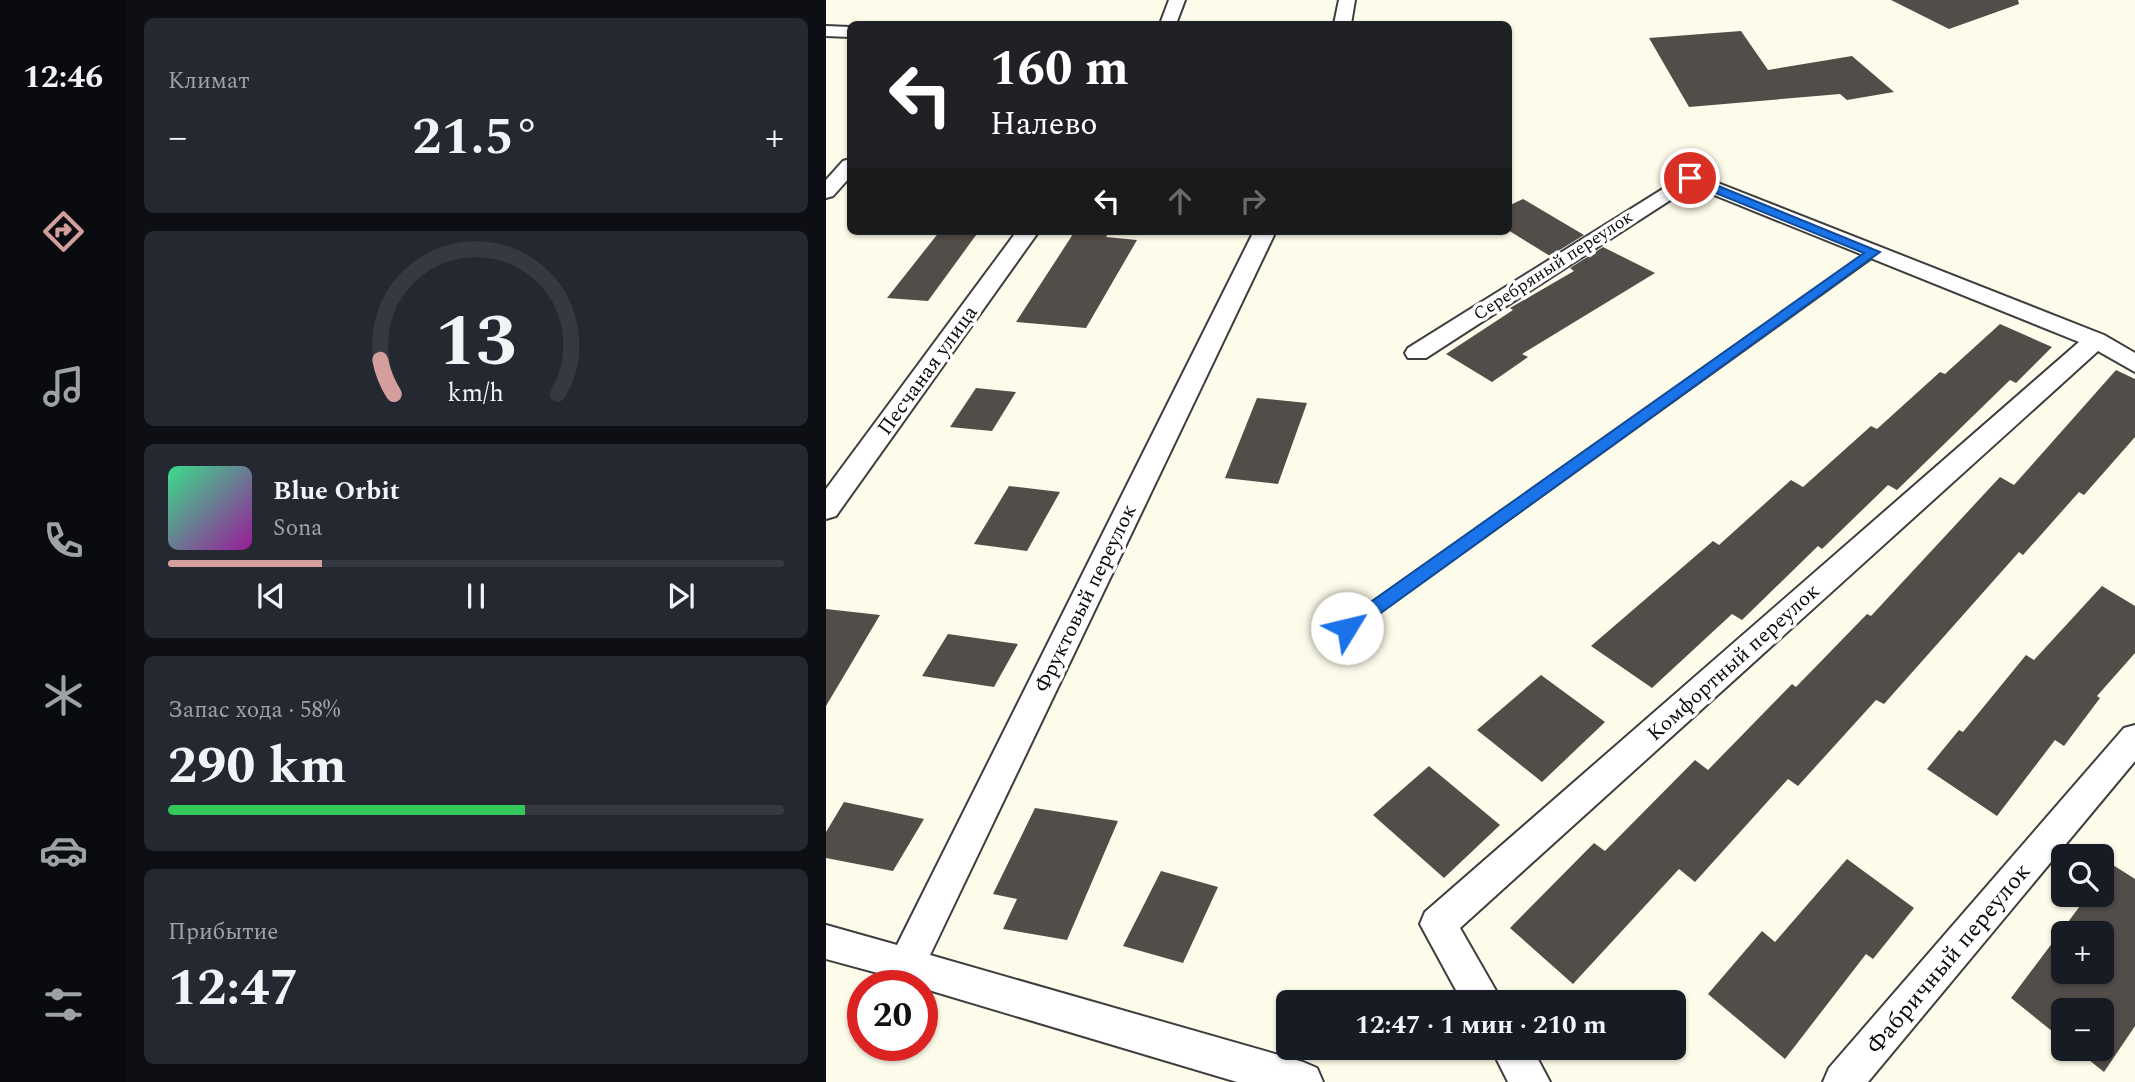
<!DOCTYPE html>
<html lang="ru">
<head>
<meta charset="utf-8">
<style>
  body { margin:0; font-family:Spectral,serif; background:#242831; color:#f1f3f6; height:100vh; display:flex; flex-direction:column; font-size:26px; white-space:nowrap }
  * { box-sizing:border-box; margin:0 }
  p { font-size:23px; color:#9ea1a6 }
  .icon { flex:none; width:38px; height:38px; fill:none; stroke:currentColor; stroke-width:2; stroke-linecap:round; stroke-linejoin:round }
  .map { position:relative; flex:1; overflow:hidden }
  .drawer { display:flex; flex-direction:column; gap:18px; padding:18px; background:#0d0f14; width:700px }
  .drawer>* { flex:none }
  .top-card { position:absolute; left:21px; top:21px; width:665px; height:214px; border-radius:10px; box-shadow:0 2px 5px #0004; background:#202124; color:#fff; overflow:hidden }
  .controls { position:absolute; left:1225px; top:844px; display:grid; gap:14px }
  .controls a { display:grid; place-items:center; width:63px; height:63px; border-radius:10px; background:#171b24; box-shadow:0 2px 5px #0004; font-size:35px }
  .speed { position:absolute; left:21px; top:970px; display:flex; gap:14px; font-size:35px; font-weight:700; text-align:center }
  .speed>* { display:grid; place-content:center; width:91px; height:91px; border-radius:50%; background:#171b24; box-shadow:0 2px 5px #0004; line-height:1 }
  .speed .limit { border:10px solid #d22; background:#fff; color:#111 }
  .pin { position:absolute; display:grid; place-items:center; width:60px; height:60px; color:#fff; margin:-30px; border:4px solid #fff; border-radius:50%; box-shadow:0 2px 7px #0007 }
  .me { position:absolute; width:77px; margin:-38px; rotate:54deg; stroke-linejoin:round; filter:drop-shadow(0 0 5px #0008) }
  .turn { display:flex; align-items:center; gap:24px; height:147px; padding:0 28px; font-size:32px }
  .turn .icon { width:91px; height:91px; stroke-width:2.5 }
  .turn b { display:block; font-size:49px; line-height:60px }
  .lanes { display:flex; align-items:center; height:66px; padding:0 28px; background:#0003; justify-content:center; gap:35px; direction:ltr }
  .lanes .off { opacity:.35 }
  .big { font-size:52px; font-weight:700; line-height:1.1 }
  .drawer .widget { flex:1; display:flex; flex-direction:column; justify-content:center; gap:10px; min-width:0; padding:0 24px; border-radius:10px; background:#242831 }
  .drawer .dial { align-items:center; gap:0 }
  .dial svg { height:182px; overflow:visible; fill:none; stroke:#363941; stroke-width:7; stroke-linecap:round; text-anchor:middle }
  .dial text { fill:#f1f3f6; stroke:none }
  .song { display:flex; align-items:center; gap:21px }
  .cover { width:84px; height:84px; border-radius:10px; background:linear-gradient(135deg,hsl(150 70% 55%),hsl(300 70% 35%)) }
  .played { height:7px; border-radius:4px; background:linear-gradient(90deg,#d39e9c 25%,#363941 25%) }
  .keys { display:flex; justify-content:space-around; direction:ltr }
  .heat { display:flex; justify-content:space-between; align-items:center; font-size:38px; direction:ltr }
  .charge { height:10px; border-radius:5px; background:linear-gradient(90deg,#34c759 58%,#363941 0) }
  .trip { position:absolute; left:450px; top:990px; width:410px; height:70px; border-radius:10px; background:#171b24; box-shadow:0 2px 5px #0004; font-weight:700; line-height:70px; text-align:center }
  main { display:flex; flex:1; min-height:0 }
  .tabs { display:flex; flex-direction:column; width:126px; justify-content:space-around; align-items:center; background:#090b0e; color:#9ea1a6 }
  .tabs .icon { width:49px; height:49px }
  .tabs .current { color:#d39e9c }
  .tabs b { font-size:32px; color:#f1f3f6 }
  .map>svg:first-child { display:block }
  .building { fill:#524d48; fill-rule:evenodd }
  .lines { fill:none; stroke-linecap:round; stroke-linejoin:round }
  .service-casing { stroke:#3e3e3e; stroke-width:4 }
  .minor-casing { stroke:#3e3e3e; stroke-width:4 }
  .service { fill:#fff; fill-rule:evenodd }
  .minor { fill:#fff; fill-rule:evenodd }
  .route { fill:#1a73e8; stroke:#114b97; stroke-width:2 }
  .labels { text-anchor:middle; stroke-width:7; stroke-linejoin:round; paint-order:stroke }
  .far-street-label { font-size:18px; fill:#0b0b0b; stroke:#fff }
  .street-label { font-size:21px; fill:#0b0b0b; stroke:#fff }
  .near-street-label { font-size:24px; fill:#0b0b0b; stroke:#fff }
</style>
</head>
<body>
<main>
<nav class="tabs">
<b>12:46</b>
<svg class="icon current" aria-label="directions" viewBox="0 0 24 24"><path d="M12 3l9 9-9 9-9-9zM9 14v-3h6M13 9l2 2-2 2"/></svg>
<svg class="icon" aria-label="music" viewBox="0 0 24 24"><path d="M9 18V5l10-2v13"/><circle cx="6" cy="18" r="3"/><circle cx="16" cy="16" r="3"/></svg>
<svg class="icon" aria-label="phone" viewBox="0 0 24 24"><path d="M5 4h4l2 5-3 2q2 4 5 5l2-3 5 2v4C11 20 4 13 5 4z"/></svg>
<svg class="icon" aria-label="climate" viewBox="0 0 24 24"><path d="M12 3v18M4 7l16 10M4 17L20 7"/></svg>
<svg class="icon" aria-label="car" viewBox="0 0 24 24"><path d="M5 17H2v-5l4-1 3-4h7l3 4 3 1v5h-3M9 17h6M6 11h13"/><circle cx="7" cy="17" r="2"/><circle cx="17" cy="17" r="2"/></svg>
<svg class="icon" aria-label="filters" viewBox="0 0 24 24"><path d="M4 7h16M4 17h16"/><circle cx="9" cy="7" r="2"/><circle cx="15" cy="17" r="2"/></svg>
</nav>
<section class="drawer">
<div class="widget"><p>Климат</p>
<div class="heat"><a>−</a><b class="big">21.5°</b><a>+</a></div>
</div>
<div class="widget dial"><svg viewBox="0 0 100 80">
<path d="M14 69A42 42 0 1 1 86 69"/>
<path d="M14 69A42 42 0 0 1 8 54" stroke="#d39e9c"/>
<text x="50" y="56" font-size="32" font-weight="700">13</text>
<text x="50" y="72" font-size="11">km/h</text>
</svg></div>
<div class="widget">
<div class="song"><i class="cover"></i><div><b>Blue Orbit</b><p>Sona</p></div></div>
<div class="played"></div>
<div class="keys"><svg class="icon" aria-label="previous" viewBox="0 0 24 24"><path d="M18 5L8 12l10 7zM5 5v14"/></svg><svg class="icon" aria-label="pause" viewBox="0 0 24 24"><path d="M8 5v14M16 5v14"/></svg><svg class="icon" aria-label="next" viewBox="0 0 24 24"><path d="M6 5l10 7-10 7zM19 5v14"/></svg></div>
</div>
<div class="widget"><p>Запас хода · 58%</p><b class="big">290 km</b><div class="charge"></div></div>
<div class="widget"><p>Прибытие</p><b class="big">12:47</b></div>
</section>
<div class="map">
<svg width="1309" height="1082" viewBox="0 0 1309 1082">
  <rect width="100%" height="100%" fill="#fdfbea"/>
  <g class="building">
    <polygon points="1065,0 1192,0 1193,4 1123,29"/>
    <polygon points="915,31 942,70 1026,56 1068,92 1021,100 1014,94 863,107 823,38"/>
    <polygon points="697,199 758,235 724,256 682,230 682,206"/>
    <polygon points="114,231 153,231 102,301 61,298"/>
    <polygon points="249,231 284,231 280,237 311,240 260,328 190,322"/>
    <polygon points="777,247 829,273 696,354 702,357 666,382 620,354 687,310 684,308 748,271 744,268"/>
    <polygon points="1174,324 1226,347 1190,383 1184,380 1071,490 1062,485 996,549 992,546 916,620 906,614 826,688 765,646 887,541 893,545 965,480 977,487 1045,426 1051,429 1114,372 1119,374"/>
    <polygon points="1290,370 1309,379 1309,437 1258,495 1253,492 1197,555 1193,552 1058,704 1050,700 972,786 962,779 869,882 853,869 747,984 684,928 768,843 779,851 869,760 882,770 966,684 970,687 1041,614 1045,616 1174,477 1188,485"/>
    <polygon points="150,388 190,392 166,431 124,427"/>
    <polygon points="431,398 481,403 452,484 399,478"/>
    <polygon points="183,486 234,492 201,551 148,544"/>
    <polygon points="1276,586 1309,606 1309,653 1271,696 1274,698 1238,746 1229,740 1171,816 1101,769 1133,730 1137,732 1200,655 1208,660"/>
    <polygon points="0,609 54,615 0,706"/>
    <polygon points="122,634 192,644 168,687 96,676"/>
    <polygon points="715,675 779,722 716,782 651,730"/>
    <polygon points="603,766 674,825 618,878 547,815"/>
    <polygon points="18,802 98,819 67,871 0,858 0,832"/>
    <polygon points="209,808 292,821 241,940 177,929 191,899 167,894"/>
    <path d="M1276,858l33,21v147l-31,46 -30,-24h28v-38h-39v30l-52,-42 78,-104h13zM1237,933h39v38h-39z"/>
    <polygon points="1021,859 1088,908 1047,959 1040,954 959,1059 882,994 936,931 949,942"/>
    <polygon points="335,871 392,887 357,963 297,946"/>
  </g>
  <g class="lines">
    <defs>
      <polygon id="service" points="1047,249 1052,252 1051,254 526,632 516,632 514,628 516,624"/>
      <g id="minor">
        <polygon points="343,0 359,0 350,24 334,24"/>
        <polygon points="513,0 529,0 525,24 508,24"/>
        <polygon points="0,26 24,27 24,37 0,36"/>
        <polygon points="24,159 24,177 7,196 0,198 0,180 17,161"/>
        <polygon points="864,172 1278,335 1309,353 1309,372 1272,351 634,928 677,1003 637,1003 594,924 599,912 1253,342 866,186 600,358 582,358 579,353 582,348"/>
        <polygon points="191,231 213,231 10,516 0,519 0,489"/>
        <polygon points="428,231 450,231 104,955 477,1062 491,1068 497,1082 411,1082 96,988 96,985 0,959 0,925 71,945"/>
        <polygon points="1309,725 1309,761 1042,1082 997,1082 1003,1068 1298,728"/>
        <polygon points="665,1048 706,1048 724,1082 682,1082"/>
      </g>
    </defs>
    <use href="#service" class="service-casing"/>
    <use href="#minor" class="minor-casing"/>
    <use href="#service" class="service"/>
    <use href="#minor" class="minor"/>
  </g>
  <polygon class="route" points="860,176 868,176 1054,252 527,633 515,633 512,628 515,623 1038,253 860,181"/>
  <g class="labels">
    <g class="far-street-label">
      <text transform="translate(727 265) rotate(-33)" y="6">Серебряный переулок</text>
    </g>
    <g class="street-label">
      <text transform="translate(101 370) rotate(-54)" y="7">Песчаная улица</text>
      <text transform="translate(259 598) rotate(-64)" y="7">Фруктовый переулок</text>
      <text transform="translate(907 662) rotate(-42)" y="7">Комфортный переулок</text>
    </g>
    <g class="near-street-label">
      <text transform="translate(1122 958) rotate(-50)" y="8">Фабричный переулок</text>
    </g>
  </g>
</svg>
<div class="controls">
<a><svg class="icon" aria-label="search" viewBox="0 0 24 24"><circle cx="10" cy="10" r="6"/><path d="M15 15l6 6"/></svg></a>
<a>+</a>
<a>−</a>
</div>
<div class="speed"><div class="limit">20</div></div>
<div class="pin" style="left:864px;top:178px;background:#d93025"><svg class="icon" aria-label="arrive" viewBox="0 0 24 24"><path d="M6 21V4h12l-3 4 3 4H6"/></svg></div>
<svg class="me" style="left:521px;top:628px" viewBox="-20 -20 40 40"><circle r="19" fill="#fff"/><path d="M0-13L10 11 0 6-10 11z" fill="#1a73e8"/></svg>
<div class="trip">12:47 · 1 мин · 210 m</div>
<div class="top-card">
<div class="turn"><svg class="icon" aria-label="left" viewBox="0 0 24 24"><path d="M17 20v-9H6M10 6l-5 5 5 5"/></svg><div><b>160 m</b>Налево</div></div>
<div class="lanes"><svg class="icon" aria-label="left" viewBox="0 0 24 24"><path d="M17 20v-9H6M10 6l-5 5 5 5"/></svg><svg class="icon off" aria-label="ahead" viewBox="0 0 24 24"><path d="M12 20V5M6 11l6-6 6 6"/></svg><svg class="icon off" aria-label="right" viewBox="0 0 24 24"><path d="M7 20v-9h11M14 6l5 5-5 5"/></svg></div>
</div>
</div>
</main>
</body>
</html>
